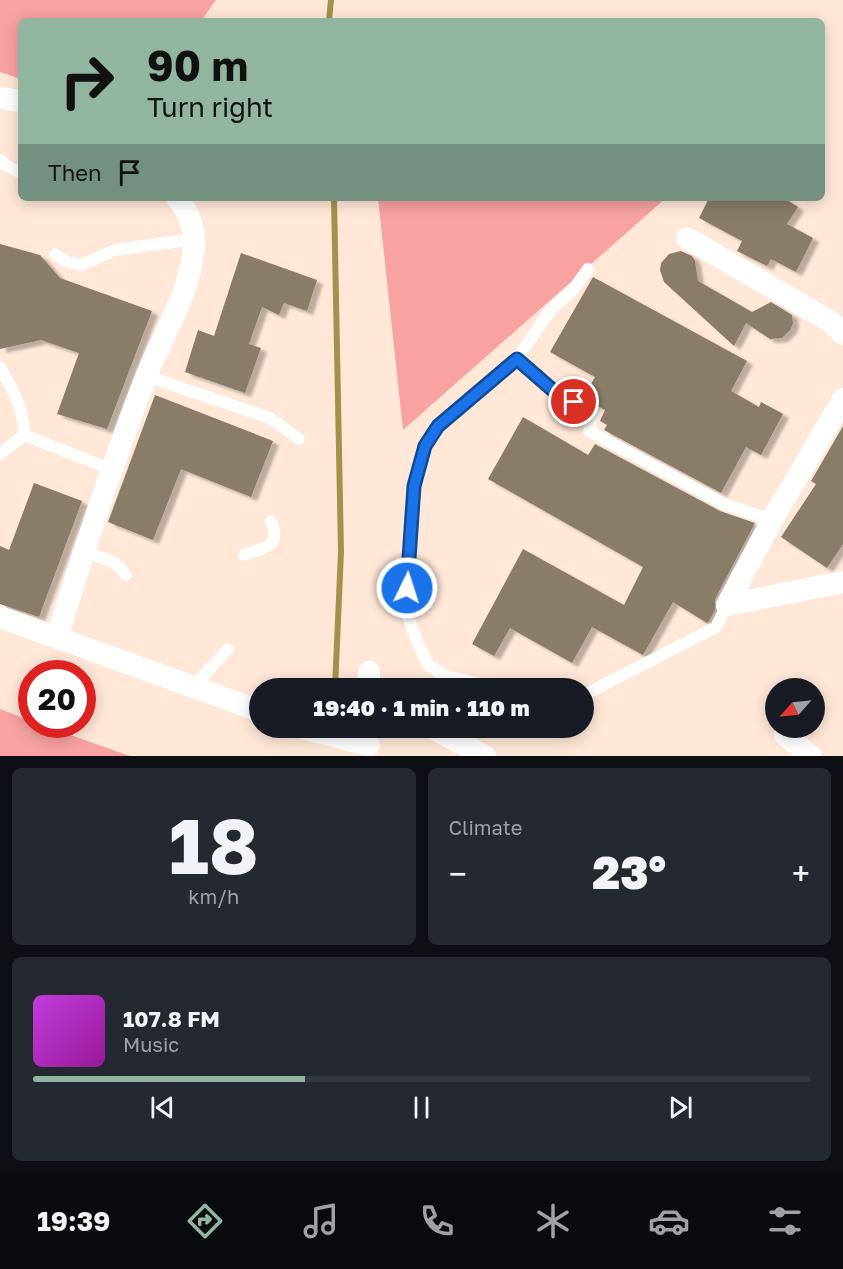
<!DOCTYPE html>
<html lang="en">
<head>
<meta charset="utf-8">
<style>
  body { margin:0; font-family:"Golos Text",sans-serif; background:#242831; color:#f1f3f6; height:100vh; display:flex; flex-direction:column; font-size:22px; white-space:nowrap }
  * { box-sizing:border-box; margin:0 }
  p { font-size:20px; color:#9ea1a6 }
  .icon { flex:none; width:33px; height:33px; fill:none; stroke:currentColor; stroke-width:2; stroke-linecap:round; stroke-linejoin:round }
  .map { position:relative; height:756px; overflow:hidden }
  .sheet { display:flex; flex-direction:column; gap:12px; padding:12px; background:#0d0f14; flex:1 }
  .sheet>* { flex:none }
  .banner { position:absolute; left:18px; top:18px; width:807px; height:183px; border-radius:9px; box-shadow:0 3px 15px #0003; background:#92b5a0; color:#111; overflow:hidden }
  .needle { width:39px; rotate:243deg }
  .tools { position:absolute; left:765px; top:678px; display:grid; gap:12px }
  .tools a { display:grid; place-items:center; width:60px; height:60px; border-radius:50%; background:#171b24; box-shadow:0 3px 15px #0003; font-size:30px }
  .speed { position:absolute; left:18px; top:660px; display:flex; gap:12px; font-size:30px; font-weight:700; text-align:center }
  .speed>* { display:grid; place-content:center; width:78px; height:78px; border-radius:50%; background:#171b24; box-shadow:0 3px 15px #0003; line-height:1 }
  .speed .limit { border:9px solid #d22; background:#fff; color:#111 }
  .pin { position:absolute; display:grid; place-items:center; width:51px; height:51px; color:#fff; margin:-26px; border:3px solid #fff; border-radius:50%; box-shadow:0 2px 6px #0007 }
  .me { position:absolute; width:66px; margin:-33px; rotate:4deg; stroke-linejoin:round; filter:drop-shadow(0 0 4px #0008) }
  .turn { display:flex; align-items:center; gap:21px; height:126px; padding:0 30px; font-size:27px }
  .turn .icon { width:78px; height:78px; stroke-width:2.5 }
  .turn b { display:block; font-size:42px; line-height:51px }
  .then { display:flex; align-items:center; height:57px; padding:0 30px; background:#0003; gap:12px; font-size:22px }
  .big { font-size:45px; font-weight:800; line-height:1.1 }
  .sheet .widget { flex:1; display:flex; flex-direction:column; justify-content:center; gap:9px; min-width:0; padding:0 21px; border-radius:9px; background:#242831 }
  .sheet .dial { align-items:center; gap:0 }
  .dial b { font-size:78px; line-height:1 }
  .song { display:flex; align-items:center; gap:18px }
  .cover { width:72px; height:72px; border-radius:9px; background:linear-gradient(135deg,hsl(290 70% 55%),hsl(300 70% 35%)) }
  .played { height:6px; border-radius:3px; background:linear-gradient(90deg,#92b5a0 35%,#363941 35%) }
  .keys { display:flex; justify-content:space-around; direction:ltr }
  .heat { display:flex; justify-content:space-between; align-items:center; font-size:33px; direction:ltr }
  .sheet .tiles { flex:1; display:grid; gap:12px; grid-template-columns:1fr 1fr }
  .widget:last-child { grid-column:span 2 }
  .trip { position:absolute; left:249px; top:678px; width:345px; height:60px; border-radius:30px; background:#171b24; box-shadow:0 3px 15px #0003; font-weight:800; line-height:60px; text-align:center }
  .tab-bar { display:flex; height:96px; justify-content:space-around; align-items:center; background:#090b0e; color:#9ea1a6 }
  .tab-bar .icon { width:42px; height:42px }
  .tab-bar .active { color:#92b5a0 }
  .tab-bar b { font-size:27px; color:#f1f3f6 }
  .map>svg:first-child { display:block }
  .green { fill:#f9a2a2 }
  .lines { fill:none; stroke-linecap:round; stroke-linejoin:round }
  .stream { stroke:#a5914b; stroke-width:6 }
  .building { fill:#897b68; filter:url(#shadow) }
  .service { stroke:#fff; stroke-width:12 }
  .minor { stroke:#fff; stroke-width:22 }
  .route-casing { stroke:#114b97; stroke-width:15 }
  .route { stroke:#1a73e8; stroke-width:10 }
</style>
</head>
<body>
<div class="map">
<svg width="843" height="756" viewBox="0 0 843 756">
  <defs>
    <filter id="shadow"><feDropShadow dx="6" dy="4" stdDeviation="1.5" flood-color="#0004"/></filter>
  </defs>
  <rect width="100%" height="100%" fill="#ffe8d8"/>
  <g class="green">
    <polygon points="0,0 216,0 201,21 21,21 21,79 0,72"/>
    <polygon points="378,198 666,198 403,430"/>
    <polygon points="0,709 31,721 32,724 42,725 130,756 0,756"/>
  </g>
  <g class="lines">
    <g class="stream">
      <polyline points="329,21 331,0"/>
      <polyline points="334,198 341,552 335,688"/>
    </g>
  </g>
  <g class="building">
    <polygon points="709,198 784,198 798,207 787,224 813,238 796,272 771,259 767,266 737,251 742,241 699,218"/>
    <polygon points="0,244 40,255 60,278 152,311 107,429 57,414 79,353 41,340 0,349"/>
    <polygon points="681,251 692,256 695,261 698,281 752,312 771,302 792,315 793,323 791,329 782,338 770,339 746,323 734,346 664,282 660,270 661,263 669,254"/>
    <polygon points="241,253 317,280 307,311 284,303 279,315 262,307 249,344 261,348 245,393 185,372 198,330 214,336"/>
    <polygon points="593,277 747,361 731,391 759,407 761,402 783,414 761,455 746,447 721,493 604,430 607,425 600,421 605,410 583,398 595,377 550,352"/>
    <polygon points="155,395 273,441 251,497 181,469 153,540 108,522"/>
    <polygon points="523,417 588,455 595,444 720,511 755,523 715,599 715,610 709,621 707,623 673,602 643,655 592,627 572,663 510,628 494,656 472,644 523,549 624,605 643,567 488,479"/>
    <polygon points="843,426 843,544 827,568 781,537 816,484 811,481"/>
    <polygon points="34,483 82,501 39,617 0,604 0,546 9,550"/>
  </g>
  <g class="lines">
    <g class="service">
      <polyline points="0,160 7,166 21,173"/>
      <polyline points="55,254 67,262 81,265 115,250 194,239"/>
      <polyline points="517,359 555,392 593,413 589,431 724,504 772,520"/>
      <path d="M0,367c12,23 25,42 24,68l89,35"/>
      <polyline points="146,376 270,418 299,439"/>
      <polyline points="0,454 24,435"/>
      <path d="M83,553c18,4 32,6 43,22"/>
      <path d="M244,555c21,-8 38,-8 27,-34"/>
      <polyline points="193,687 228,649"/>
      <polyline points="499,688 446,676 429,666 418,644 405,609 414,486 425,446 438,427 517,359 544,319 557,304 573,290 588,269"/>
      <polyline points="584,695 716,627 727,605"/>
    </g>
    <g class="minor">
      <polyline points="0,98 21,101"/>
      <polyline points="687,238 831,322 843,334"/>
      <polyline points="727,605 772,520 843,399"/>
      <polyline points="727,605 843,582"/>
      <polyline points="0,617 260,711"/>
      <path d="M57,637c27,-87 56,-175 89,-260 17,-44 48,-89 48,-138 -1,-15 -7,-30 -17,-41"/>
      <polyline points="369,688 369,672"/>
      <polyline points="303,728 369,745"/>
      <polyline points="432,728 485,756"/>
      <polyline points="785,735 811,756"/>
    </g>
  </g>
  <g class="lines">
    <defs>
      <polyline id="route" points="407,588 414,486 425,446 438,426 517,359 555,392 574,402"/>
    </defs>
    <use href="#route" class="route-casing"/>
    <use href="#route" class="route"/>
  </g>
</svg>
<div class="tools">
<a><svg class="needle" viewBox="-14 -14 28 28"><path d="M0-13l5 13h-10z" fill="#e53935"/><path d="M0 13l5-13h-10z" fill="#9ea1a6"/></svg></a>
</div>
<div class="speed"><div class="limit">20</div></div>
<div class="pin" style="left:574px;top:402px;background:#d93025"><svg class="icon" aria-label="arrive" viewBox="0 0 24 24"><path d="M6 21V4h12l-3 4 3 4H6"/></svg></div>
<svg class="me" style="left:407px;top:588px" viewBox="-20 -20 40 40"><circle r="17" fill="#1a73e8" stroke="#fff" stroke-width="3"/><path d="M0-11L8 9 0 5-8 9z" fill="#fff"/></svg>
<div class="trip">19:40 · 1 min · 110 m</div>
<div class="banner">
<div class="turn"><svg class="icon" aria-label="right" viewBox="0 0 24 24"><path d="M7 20v-9h11M14 6l5 5-5 5"/></svg><div><b>90 m</b>Turn right</div></div>
<div class="then">Then<svg class="icon" aria-label="arrive" viewBox="0 0 24 24"><path d="M6 21V4h12l-3 4 3 4H6"/></svg></div>
</div>
</div>
<section class="sheet">
<div class="tiles">
<div class="widget dial"><b>18</b><p>km/h</p></div>
<div class="widget"><p>Climate</p>
<div class="heat"><a>−</a><b class="big">23°</b><a>+</a></div>
</div>
<div class="widget">
<div class="song"><i class="cover"></i><div><b>107.8 FM</b><p>Music</p></div></div>
<div class="played"></div>
<div class="keys"><svg class="icon" aria-label="previous" viewBox="0 0 24 24"><path d="M18 5L8 12l10 7zM5 5v14"/></svg><svg class="icon" aria-label="pause" viewBox="0 0 24 24"><path d="M8 5v14M16 5v14"/></svg><svg class="icon" aria-label="next" viewBox="0 0 24 24"><path d="M6 5l10 7-10 7zM19 5v14"/></svg></div>
</div>
</div>
</section>
<nav class="tab-bar">
<b>19:39</b>
<svg class="icon active" aria-label="directions" viewBox="0 0 24 24"><path d="M12 3l9 9-9 9-9-9zM9 14v-3h6M13 9l2 2-2 2"/></svg>
<svg class="icon" aria-label="music" viewBox="0 0 24 24"><path d="M9 18V5l10-2v13"/><circle cx="6" cy="18" r="3"/><circle cx="16" cy="16" r="3"/></svg>
<svg class="icon" aria-label="phone" viewBox="0 0 24 24"><path d="M5 4h4l2 5-3 2q2 4 5 5l2-3 5 2v4C11 20 4 13 5 4z"/></svg>
<svg class="icon" aria-label="climate" viewBox="0 0 24 24"><path d="M12 3v18M4 7l16 10M4 17L20 7"/></svg>
<svg class="icon" aria-label="car" viewBox="0 0 24 24"><path d="M5 17H2v-5l4-1 3-4h7l3 4 3 1v5h-3M9 17h6M6 11h13"/><circle cx="7" cy="17" r="2"/><circle cx="17" cy="17" r="2"/></svg>
<svg class="icon" aria-label="filters" viewBox="0 0 24 24"><path d="M4 7h16M4 17h16"/><circle cx="9" cy="7" r="2"/><circle cx="15" cy="17" r="2"/></svg>
</nav>
</body>
</html>
